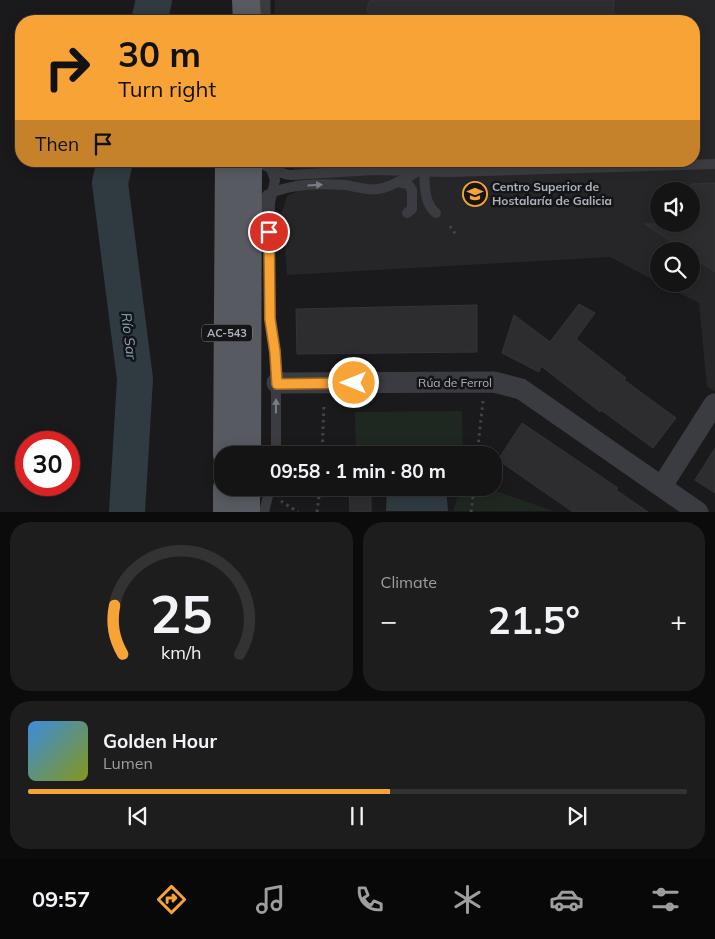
<!DOCTYPE html>
<html lang="en">
<head>
<meta charset="utf-8">
<style>
  body { margin:0; font-family:Mulish,sans-serif; background:#1d1d1e; color:#f1f3f6; height:100vh; display:flex; flex-direction:column; font-size:19px; white-space:nowrap }
  * { box-sizing:border-box; margin:0 }
  p { font-size:16px; color:#9d9ea0 }
  .icon { flex:none; width:28px; height:28px; fill:none; stroke:currentColor; stroke-width:2; stroke-linecap:round; stroke-linejoin:round }
  .map { position:relative; height:512px; overflow:hidden }
  .side { display:flex; flex-direction:column; gap:10px; padding:10px; background:#0b0b0c; flex:1 }
  .side>* { flex:none }
  .hud { position:absolute; left:15px; top:15px; width:685px; height:152px; border-radius:20px; box-shadow:0 2px 12px #0003,0 0 0 1px #333334; background:#f8a336; color:#111; overflow:hidden }
  .fabs { position:absolute; left:650px; top:182px; display:grid; gap:10px }
  .fabs a { display:grid; place-items:center; width:50px; height:50px; border-radius:50%; background:#141415; box-shadow:0 2px 12px #0003,0 0 0 1px #333334; font-size:25px }
  .speed { position:absolute; left:15px; top:431px; display:flex; gap:10px; font-size:25px; font-weight:700; text-align:center }
  .speed>* { display:grid; place-content:center; width:65px; height:65px; border-radius:50%; background:#141415; box-shadow:0 2px 12px #0003,0 0 0 1px #333334; line-height:1 }
  .speed .limit { border:8px solid #d22; background:#fff; color:#111 }
  .pin { position:absolute; display:grid; place-items:center; width:42px; height:42px; color:#fff; margin:-21px; border:2px solid #fff; border-radius:50%; box-shadow:0 1px 5px #0007 }
  .me { position:absolute; width:55px; margin:-28px; rotate:270deg; stroke-linejoin:round; filter:drop-shadow(0 0 4px #0008) }
  .turn { display:flex; align-items:center; gap:18px; height:105px; padding:0 20px; font-size:22px }
  .turn .icon { width:65px; height:65px; stroke-width:2.5 }
  .turn b { display:block; font-size:35px; line-height:42px }
  .then { display:flex; align-items:center; height:48px; padding:0 20px; background:#0003; gap:10px; font-size:19px }
  .big { font-size:38px; font-weight:700; line-height:1.1 }
  .side .tile { flex:1; display:flex; flex-direction:column; justify-content:center; gap:8px; min-width:0; padding:0 18px; border-radius:20px; background:#1d1d1e }
  .side .dial { align-items:center; gap:0 }
  .dial svg { height:130px; overflow:visible; fill:none; stroke:#333334; stroke-width:7; stroke-linecap:round; text-anchor:middle }
  .dial text { fill:#f1f3f6; stroke:none }
  .song { display:flex; align-items:center; gap:15px }
  .cover { width:60px; height:60px; border-radius:8px; background:linear-gradient(135deg,hsl(210 70% 55%),hsl(70 70% 35%)) }
  .played { height:5px; border-radius:2px; background:linear-gradient(90deg,#f8a336 55%,#333334 55%) }
  .keys { display:flex; justify-content:space-around; direction:ltr }
  .heat { display:flex; justify-content:space-between; align-items:center; font-size:28px; direction:ltr }
  .side .tiles { flex:1; display:grid; gap:10px; grid-template-columns:1fr 1fr }
  .tile:last-child { grid-column:span 2 }
  .trip { position:absolute; left:214px; top:446px; width:288px; height:50px; border-radius:20px; background:#141415; box-shadow:0 2px 12px #0003,0 0 0 1px #333334; font-weight:700; line-height:50px; text-align:center }
  .dock { display:flex; height:80px; justify-content:space-around; align-items:center; background:#080808; color:#9d9ea0 }
  .dock .icon { width:35px; height:35px }
  .dock .on { color:#f8a336 }
  .dock b { font-size:22px; color:#f1f3f6 }
  .map>svg:first-child { display:block }
  .built { fill:#262629; fill-rule:evenodd }
  .green { fill:#1f2820 }
  .water { fill:#2f3b41 }
  .lines { fill:none; stroke-linecap:round; stroke-linejoin:round }
  .river { stroke:#2f3b41; stroke-width:36 }
  .building { fill:#2d2d30; stroke:#343438 }
  .path { stroke:#414448; stroke-width:3; stroke-dasharray:2.5 4; stroke-linecap:butt }
  .lane { stroke:#3b3c41; stroke-width:10 }
  .street { stroke:#3b3c41; stroke-width:21 }
  .primary { stroke:#575a60; stroke-width:28 }
  .oneway { fill:#797d85 }
  .route-casing { stroke:#a16a23; stroke-width:12 }
  .route { stroke:#f8a336; stroke-width:9 }
  .labels { text-anchor:middle; stroke-width:5; stroke-linejoin:round; paint-order:stroke }
  .shield { fill:#151517; stroke:#7f838a; stroke-width:1 }
  .shield-label { font-size:11px; font-weight:bold; fill:#acb2bc }
  .poi-label { font-size:12px; font-weight:bold; fill:#acb2bc; stroke:#151517; text-anchor:start }
  .street-label { font-size:12px; fill:#acb2bc; stroke:#151517 }
  .water-label { font-size:14px; font-style:italic; fill:#83a4b7; stroke:#151517 }
</style>
</head>
<body>
<div class="map">
<svg width="715" height="512" viewBox="0 0 715 512">
  <rect width="100%" height="100%" fill="#1a1a1c"/>
  <path class="built" d="M275,0h440v392l-8,-5 -8,-84 -38,-19h30v-33h-32v32l-49,-26 -323,18 -5,-63 5,-16 9,-4 -3,-25 -9,-6h410v-140h-420zM659,191h32v33h-32z"/>
  <g class="green">
    <polygon points="462,411 463,455 356,455 355,412"/>
    <polygon points="460,488 487,488 553,511 453,511"/>
  </g>
  <polygon class="water" points="387,488 446,488 448,511 386,511"/>
  <g class="lines">
    <g class="river">
      <polyline points="149,21 154,0"/>
      <polyline points="115,161 110,183 135,379 127,512"/>
    </g>
  </g>
  <g class="building">
    <polygon points="370,0 614,0 613,21 372,21 369,16 367,8"/>
    <polygon points="715,183 715,272 691,256 691,251 685,251 645,224 691,224 691,184"/>
    <polygon points="579,304 595,313 576,339 626,378 624,380 676,418 653,448 601,410 600,412 541,366 539,372 502,353 514,315 550,342"/>
    <polygon points="477,305 477,352 297,354 296,309"/>
    <polygon points="522,423 618,488 616,490 648,512 573,512 498,460"/>
    <polygon points="715,448 715,493 695,480"/>
    <polygon points="349,488 371,488 371,512 350,512"/>
  </g>
  <g class="lines">
    <g class="path">
      <polyline points="450,226 456,235"/>
      <polyline points="322,455 324,403"/>
      <polyline points="477,455 483,401"/>
      <polyline points="281,501 298,512"/>
      <polyline points="317,512 320,488"/>
      <polyline points="471,512 474,488"/>
    </g>
    <g class="lane">
      <path d="M249,162c16,0 27,12 42,13l83,-5 74,2 267,-8"/>
      <polyline points="270,166 275,180 270,203 269,256 270,319 276,367 276,455"/>
      <path d="M424,171c1,14 0,33 12,42"/>
      <polyline points="397,182 408,184 412,190 412,209 407,213"/>
      <path d="M259,223l8,-28c21,-11 53,-12 77,-10 11,1 23,6 34,4 14,-2 27,-11 39,-17"/>
      <polyline points="264,512 270,488"/>
    </g>
    <g class="street">
      <polyline points="260,21 260,0"/>
      <polyline points="277,383 494,382 521,389 698,512"/>
      <polyline points="662,486 714,404"/>
    </g>
    <g class="primary">
      <polyline points="246,0 247,21"/>
      <polyline points="227,455 229,161"/>
      <polyline points="247,455 248,161"/>
      <polyline points="227,512 227,488"/>
      <polyline points="246,512 246,488"/>
    </g>
  </g>
  <defs><path id="oneway-solid" d="M-6-.8H1V-3.2L6.5 0L1 3.2V.8H-6Z" transform="scale(1.25)"/></defs>
  <g class="oneway">
    <use href="#oneway-solid" transform="translate(315 185) rotate(-3)"/>
    <use href="#oneway-solid" transform="translate(276 406) rotate(-89)"/>
  </g>
  <g class="lines">
    <defs>
      <polyline id="route" points="269,232 270,319 275,352 277,384 354,383"/>
    </defs>
    <use href="#route" class="route-casing"/>
    <use href="#route" class="route"/>
  </g>
  <defs>
    <symbol id="school-ring" viewBox="-11 -11 22 22"><circle r="9.5" fill="#151517" stroke="#f8a336" stroke-width="1.5"/><path d="M0-5L7-2L0 1L-7-2ZM-4 1L0 2.5L4 1V4Q0 6-4 4Z" fill="#f8a336"/></symbol>
  </defs>
  <g fill-rule="evenodd">
    <use href="#school-ring" x="461" y="180" width="28" height="28"/>
  </g>
  <g class="labels">
    <rect class="shield" x="202" y="324.5" width="50" height="17" rx="4"/>
    <g class="shield-label">
      <text x="227" y="337">AC-543</text>
    </g>
    <g class="poi-label">
      <text x="492" y="191">Centro Superior de<tspan x="492" dy="14">Hostalaría de Galicia</tspan></text>
    </g>
    <g class="street-label">
      <text x="455" y="387">Rúa de Ferrol</text>
    </g>
    <g class="water-label">
      <text transform="translate(129 336) rotate(83)" y="5">Río Sar</text>
    </g>
  </g>
</svg>
<div class="fabs">
<a><svg class="icon" aria-label="sound" viewBox="0 0 24 24"><path d="M4 9h4l5-4v14l-5-4H4zM17 9q2 3 0 6"/></svg></a>
<a><svg class="icon" aria-label="search" viewBox="0 0 24 24"><circle cx="10" cy="10" r="6"/><path d="M15 15l6 6"/></svg></a>
</div>
<div class="speed"><div class="limit">30</div></div>
<div class="pin" style="left:269px;top:232px;background:#d93025"><svg class="icon" aria-label="arrive" viewBox="0 0 24 24"><path d="M6 21V4h12l-3 4 3 4H6"/></svg></div>
<svg class="me" style="left:354px;top:383px" viewBox="-20 -20 40 40"><circle r="17" fill="#f8a336" stroke="#fff" stroke-width="3"/><path d="M0-11L8 9 0 5-8 9z" fill="#fff"/></svg>
<div class="trip">09:58 · 1 min · 80 m</div>
<div class="hud">
<div class="turn"><svg class="icon" aria-label="right" viewBox="0 0 24 24"><path d="M7 20v-9h11M14 6l5 5-5 5"/></svg><div><b>30 m</b>Turn right</div></div>
<div class="then">Then<svg class="icon" aria-label="arrive" viewBox="0 0 24 24"><path d="M6 21V4h12l-3 4 3 4H6"/></svg></div>
</div>
</div>
<section class="side">
<div class="tiles">
<div class="tile dial"><svg viewBox="0 0 100 80">
<path d="M14 69A42 42 0 1 1 86 69"/>
<path d="M14 69A42 42 0 0 1 9 39" stroke="#f8a336"/>
<text x="50" y="56" font-size="32" font-weight="700">25</text>
<text x="50" y="72" font-size="11">km/h</text>
</svg></div>
<div class="tile"><p>Climate</p>
<div class="heat"><a>−</a><b class="big">21.5°</b><a>+</a></div>
</div>
<div class="tile">
<div class="song"><i class="cover"></i><div><b>Golden Hour</b><p>Lumen</p></div></div>
<div class="played"></div>
<div class="keys"><svg class="icon" aria-label="previous" viewBox="0 0 24 24"><path d="M18 5L8 12l10 7zM5 5v14"/></svg><svg class="icon" aria-label="pause" viewBox="0 0 24 24"><path d="M8 5v14M16 5v14"/></svg><svg class="icon" aria-label="next" viewBox="0 0 24 24"><path d="M6 5l10 7-10 7zM19 5v14"/></svg></div>
</div>
</div>
</section>
<nav class="dock">
<b>09:57</b>
<svg class="icon on" aria-label="directions" viewBox="0 0 24 24"><path d="M12 3l9 9-9 9-9-9zM9 14v-3h6M13 9l2 2-2 2"/></svg>
<svg class="icon" aria-label="music" viewBox="0 0 24 24"><path d="M9 18V5l10-2v13"/><circle cx="6" cy="18" r="3"/><circle cx="16" cy="16" r="3"/></svg>
<svg class="icon" aria-label="phone" viewBox="0 0 24 24"><path d="M5 4h4l2 5-3 2q2 4 5 5l2-3 5 2v4C11 20 4 13 5 4z"/></svg>
<svg class="icon" aria-label="climate" viewBox="0 0 24 24"><path d="M12 3v18M4 7l16 10M4 17L20 7"/></svg>
<svg class="icon" aria-label="car" viewBox="0 0 24 24"><path d="M5 17H2v-5l4-1 3-4h7l3 4 3 1v5h-3M9 17h6M6 11h13"/><circle cx="7" cy="17" r="2"/><circle cx="17" cy="17" r="2"/></svg>
<svg class="icon" aria-label="filters" viewBox="0 0 24 24"><path d="M4 7h16M4 17h16"/><circle cx="9" cy="7" r="2"/><circle cx="15" cy="17" r="2"/></svg>
</nav>
</body>
</html>
